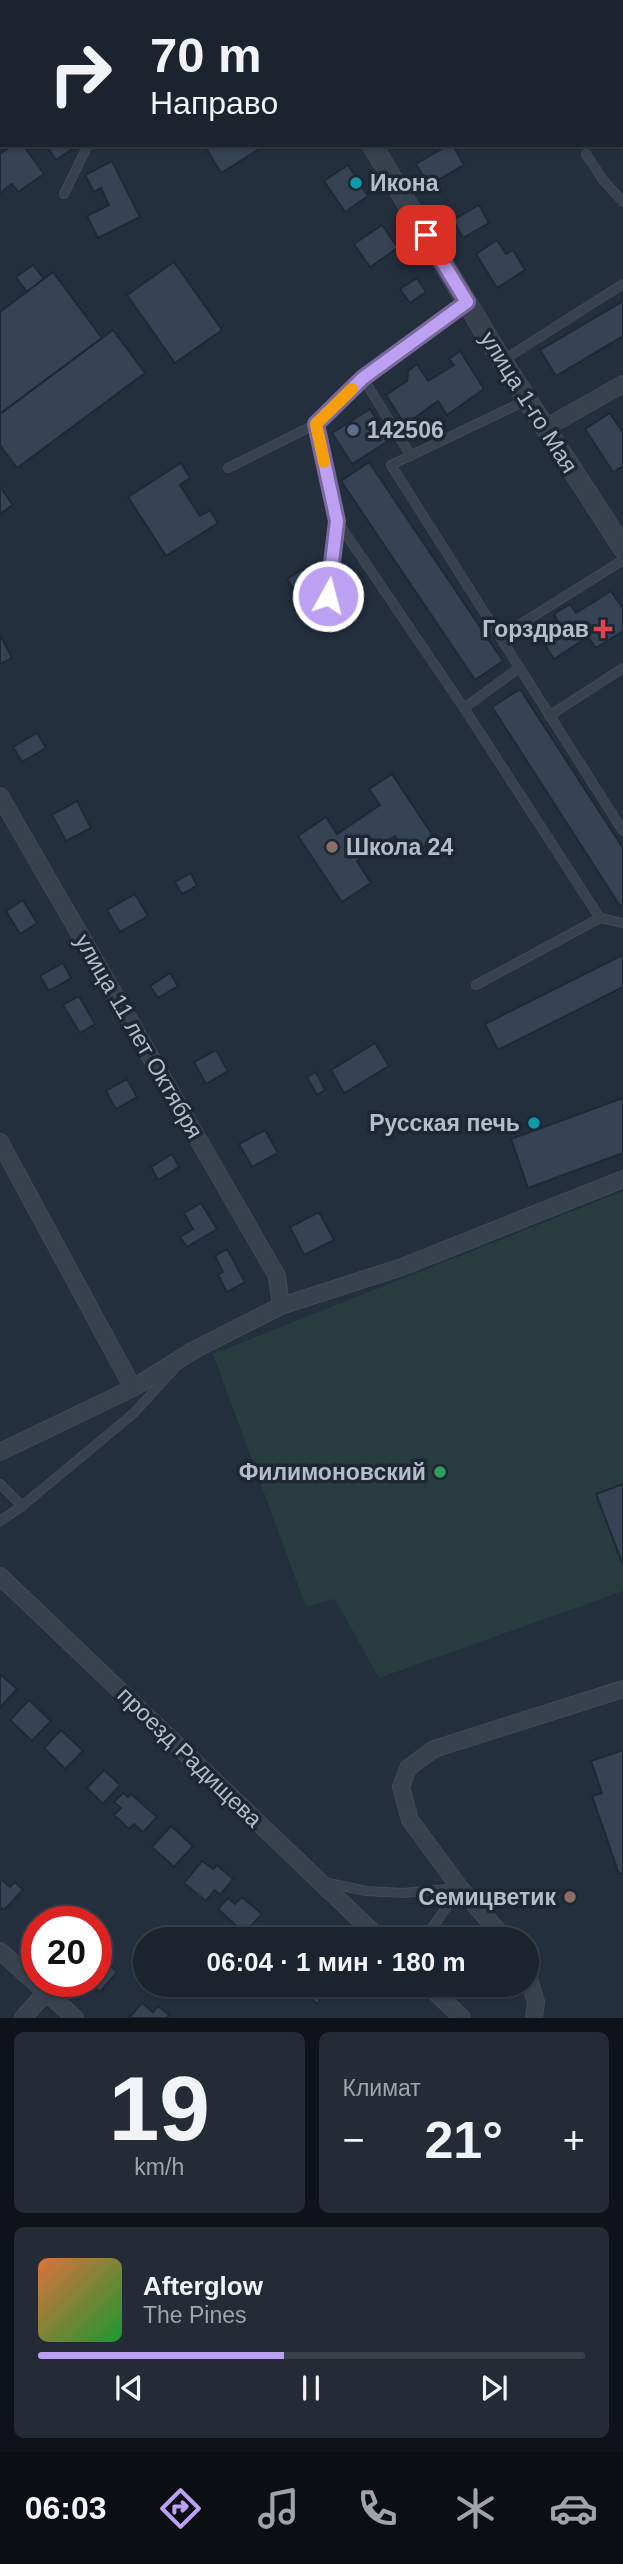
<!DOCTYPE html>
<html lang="ru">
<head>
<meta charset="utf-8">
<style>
  body { margin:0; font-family:Helvetica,sans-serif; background:#242b36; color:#f1f3f6; height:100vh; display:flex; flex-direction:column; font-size:26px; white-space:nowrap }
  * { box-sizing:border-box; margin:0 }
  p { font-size:23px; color:#a0a4aa }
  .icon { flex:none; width:38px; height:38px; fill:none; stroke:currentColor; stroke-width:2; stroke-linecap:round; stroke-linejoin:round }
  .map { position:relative; height:2018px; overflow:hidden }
  .side { display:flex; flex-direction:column; gap:14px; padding:14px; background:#0f1319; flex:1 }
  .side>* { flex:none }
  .top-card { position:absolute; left:0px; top:0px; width:623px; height:147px; box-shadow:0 2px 5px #0004,0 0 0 2px #39404a; background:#1b232e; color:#f1f3f6; overflow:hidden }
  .speed { position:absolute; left:21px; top:1906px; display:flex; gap:14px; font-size:35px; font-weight:700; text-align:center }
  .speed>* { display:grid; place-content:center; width:91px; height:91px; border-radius:50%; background:#1b232e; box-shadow:0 2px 5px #0004,0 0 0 2px #39404a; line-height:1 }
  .speed .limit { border:10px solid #d22; background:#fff; color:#111 }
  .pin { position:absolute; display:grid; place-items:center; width:60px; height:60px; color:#fff; margin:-30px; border-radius:14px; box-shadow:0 4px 10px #0006 }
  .me { position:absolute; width:77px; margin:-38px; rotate:7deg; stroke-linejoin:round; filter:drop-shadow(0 0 5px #0008) }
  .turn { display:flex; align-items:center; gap:24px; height:147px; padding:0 35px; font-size:32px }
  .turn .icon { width:91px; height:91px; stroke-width:2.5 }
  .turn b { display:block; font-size:49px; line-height:60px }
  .big { font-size:52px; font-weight:700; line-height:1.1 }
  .side .tile { flex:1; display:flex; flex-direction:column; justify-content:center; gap:10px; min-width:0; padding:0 24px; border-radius:10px; background:#242b36 }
  .side .dial { align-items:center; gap:0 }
  .dial b { font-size:91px; line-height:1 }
  .song { display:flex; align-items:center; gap:21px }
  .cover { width:84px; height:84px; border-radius:10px; background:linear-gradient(135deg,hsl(20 70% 55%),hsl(130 70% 35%)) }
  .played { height:7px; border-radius:4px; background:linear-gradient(90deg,#bca0f2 45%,#39404a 45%) }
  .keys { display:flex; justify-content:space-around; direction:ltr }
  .heat { display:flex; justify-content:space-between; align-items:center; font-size:38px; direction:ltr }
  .side .tiles { flex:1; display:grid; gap:14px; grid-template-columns:1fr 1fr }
  .tile:last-child { grid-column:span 2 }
  .trip { position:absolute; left:133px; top:1927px; width:406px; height:70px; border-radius:35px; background:#1b232e; box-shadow:0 2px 5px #0004,0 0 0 2px #39404a; font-weight:700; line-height:70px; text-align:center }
  .menu { display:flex; height:112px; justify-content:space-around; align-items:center; background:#0b0e12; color:#a0a4aa }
  .menu .icon { width:49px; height:49px }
  .menu .current { color:#bca0f2 }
  .menu b { font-size:32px; color:#f1f3f6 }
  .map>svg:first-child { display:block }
  .green { fill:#263c3f }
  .building { fill:#364354; stroke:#1f2835; stroke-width:2 }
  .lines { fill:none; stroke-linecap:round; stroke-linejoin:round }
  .service-casing { stroke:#414a57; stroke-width:10 }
  .minor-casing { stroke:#414a57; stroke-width:18 }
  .tertiary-casing { stroke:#414a57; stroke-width:21 }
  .service { stroke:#38414e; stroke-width:8 }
  .minor { stroke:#38414e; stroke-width:16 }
  .tertiary { stroke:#38414e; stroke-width:19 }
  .route-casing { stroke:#7a689d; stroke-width:18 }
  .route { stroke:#bca0f2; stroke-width:12 }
  .slow { stroke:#f59e0b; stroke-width:12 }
  .culture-dot { fill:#0f9aa8; stroke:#1d2633; stroke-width:2.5 }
  .service-dot { fill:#5c6f8a; stroke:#1d2633; stroke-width:2.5 }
  .health-dot { fill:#e0444e; stroke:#1d2633; stroke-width:2.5 }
  .education-dot { fill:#8d6e63; stroke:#1d2633; stroke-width:2.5 }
  .leisure-dot { fill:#2e9e5b; stroke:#1d2633; stroke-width:2.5 }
  .labels { text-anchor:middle; stroke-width:7; stroke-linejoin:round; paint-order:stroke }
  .poi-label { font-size:23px; font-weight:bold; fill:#b4bcc9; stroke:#1d2633; text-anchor:end }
  .street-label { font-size:23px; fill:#b4bcc9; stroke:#1d2633 }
</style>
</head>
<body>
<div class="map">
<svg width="623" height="2018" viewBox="0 0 623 2018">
  <rect width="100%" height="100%" fill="#242f3e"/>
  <polygon class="green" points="623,1191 623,1591 379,1678 335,1599 306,1607 213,1354"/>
  <g class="building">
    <polygon points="587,0 623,0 623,24 621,25 621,2"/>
    <polygon points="13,145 23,145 44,174 18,192 12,184 0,193 0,154"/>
    <polygon points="46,145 78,145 56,160"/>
    <polygon points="204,145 266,145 221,173"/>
    <polygon points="448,145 453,145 464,165 429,185 416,164"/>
    <polygon points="112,161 140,217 98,238 87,216 109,205 101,188 94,192 85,175"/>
    <polygon points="348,165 368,196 345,212 324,181"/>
    <polygon points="479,205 489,223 463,238 453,220"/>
    <polygon points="382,225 398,248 370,267 354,244"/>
    <polygon points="497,240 506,254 513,250 525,270 497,288 476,254"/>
    <polygon points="174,262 222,330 175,363 127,295"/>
    <polygon points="33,265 44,279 27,292 16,277"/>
    <polygon points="53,272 102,338 0,414 0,312"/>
    <polygon points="417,278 426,292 410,303 400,289"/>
    <polygon points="623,301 623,336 556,376 540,350"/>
    <polygon points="113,330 145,373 17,468 0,445 0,414"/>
    <polygon points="460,351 484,389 447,415 438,401 405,425 386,395 407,381 408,371 417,364 428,381 454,365 449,359"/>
    <polygon points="370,409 390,440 352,464 332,433"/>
    <polygon points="610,413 623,433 623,466 613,472 585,429"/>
    <polygon points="369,462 503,661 475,680 341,481"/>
    <polygon points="181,463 190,478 180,485 200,516 210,510 218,523 166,556 128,497"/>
    <polygon points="0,487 13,505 0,514"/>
    <polygon points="303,569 322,599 298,614 290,601 298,596 287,579"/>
    <polygon points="611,591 623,609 623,631 596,648 588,637 554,659 537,633 557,620 554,614 570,604 576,613"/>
    <polygon points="0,635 12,658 0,664"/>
    <polygon points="520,689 623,848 623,904 620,906 492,707"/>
    <polygon points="37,733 46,748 22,762 13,747"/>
    <polygon points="392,774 435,839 409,857 395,836 357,861 371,883 342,902 298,836 326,817 337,834 380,805 369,789"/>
    <polygon points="77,801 91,828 66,841 52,815"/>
    <polygon points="191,873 197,886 182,894 175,882"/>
    <polygon points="135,894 148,916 120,932 107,910"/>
    <polygon points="23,900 37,923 20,934 6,911"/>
    <polygon points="623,955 623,987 498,1050 485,1024"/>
    <polygon points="63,963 71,978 49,991 40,976"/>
    <polygon points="170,973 178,986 158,998 150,986"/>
    <polygon points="79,996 95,1024 80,1033 63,1005"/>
    <polygon points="375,1043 389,1066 344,1093 331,1070"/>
    <polygon points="216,1050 228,1071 206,1084 194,1062"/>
    <polygon points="316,1072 325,1090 317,1095 307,1077"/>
    <polygon points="127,1079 137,1097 116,1109 106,1091"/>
    <polygon points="623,1098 623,1153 528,1188 511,1139"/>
    <polygon points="265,1130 278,1153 252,1167 239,1144"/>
    <polygon points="172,1154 179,1167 158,1180 151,1167"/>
    <polygon points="201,1203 217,1229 187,1247 180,1237 193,1229 184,1213"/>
    <polygon points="319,1212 334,1240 304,1255 290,1227"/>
    <polygon points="227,1249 245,1282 227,1292 218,1275 223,1272 215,1256"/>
    <polygon points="623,1484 623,1565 596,1494"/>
    <polygon points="0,1674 17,1689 0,1708"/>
    <polygon points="29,1700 51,1721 32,1741 10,1720"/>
    <polygon points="61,1730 83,1751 65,1769 44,1748"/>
    <polygon points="623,1750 623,1873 619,1874 592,1796 602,1793 591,1761"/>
    <polygon points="104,1770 120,1785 103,1804 87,1788"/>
    <polygon points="123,1793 128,1797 131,1794 157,1817 143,1832 134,1824 129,1829 114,1815 121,1808 114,1802"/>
    <polygon points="171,1826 193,1846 174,1867 152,1847"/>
    <polygon points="202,1861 213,1869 217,1865 233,1879 220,1895 215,1890 206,1901 184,1883"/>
    <polygon points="2,1880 10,1887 15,1882 23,1890 4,1910 0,1907 0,1882"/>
    <polygon points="242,1897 262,1914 244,1933 218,1909 228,1898 235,1904"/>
    <polygon points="101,1958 117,1972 100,1992 87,1981 96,1981 96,1964"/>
    <polygon points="294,1984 334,1984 317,2004"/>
    <polygon points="142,2003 153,2012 158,2006 169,2015 167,2018 129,2018"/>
  </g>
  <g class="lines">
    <defs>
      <g id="service">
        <polyline points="445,0 446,2"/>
        <polyline points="177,2 179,0"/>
        <polyline points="461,2 464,0"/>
        <polyline points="586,154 603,180 623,202"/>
        <polyline points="64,194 88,145"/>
        <polyline points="502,361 623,284"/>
        <polyline points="363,378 411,456"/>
        <polyline points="525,401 391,465 623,831"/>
        <polyline points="316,424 337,521 464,708 600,918"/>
        <polyline points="228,468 316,424 363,378 467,302"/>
        <polyline points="328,596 337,521"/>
        <polyline points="500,637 623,560"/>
        <polyline points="464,708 519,668"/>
        <polyline points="549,716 623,668"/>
        <polyline points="476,985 600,918 623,923"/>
        <polyline points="0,1484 22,1506"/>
        <polyline points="0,1521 22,1506 134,1413 174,1369"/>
        <polyline points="324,1882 366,1891 403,1893 460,1888"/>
        <polyline points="424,1939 460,1888"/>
      </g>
      <g id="minor">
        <polyline points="7,2 10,0"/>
        <polyline points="545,428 623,384"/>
        <polyline points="0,796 277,1276 281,1306"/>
        <polyline points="0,1142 133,1388"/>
        <polyline points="0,1452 133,1388 194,1350 281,1306 402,1267 623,1179"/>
        <polyline points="0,1576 380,1939"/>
        <polyline points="505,1939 460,1888 410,1820 401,1787 408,1768 434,1749 623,1689"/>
        <polyline points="0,1951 75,2018"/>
        <polyline points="527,1972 536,2002 534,2018"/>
        <polyline points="427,1984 462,2018"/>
        <polyline points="23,2018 46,1992"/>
      </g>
      <g id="tertiary">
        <polyline points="284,0 285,2"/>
        <polyline points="372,145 502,361 623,548"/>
      </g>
    </defs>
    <use href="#service" class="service-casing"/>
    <use href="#minor" class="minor-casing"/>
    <use href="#tertiary" class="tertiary-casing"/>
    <use href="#service" class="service"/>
    <use href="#minor" class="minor"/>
    <use href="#tertiary" class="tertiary"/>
  </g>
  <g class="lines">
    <defs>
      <polyline id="route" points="328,596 337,521 316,424 363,378 467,302 426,235"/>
    </defs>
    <use href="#route" class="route-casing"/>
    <use href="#route" class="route"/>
    <polyline class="slow" points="324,462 316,424 352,389"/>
  </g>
  <g class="culture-dot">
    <circle cx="356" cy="183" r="7"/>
    <circle cx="534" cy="1123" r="7"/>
  </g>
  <circle class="service-dot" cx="353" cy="430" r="7"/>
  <path class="health-dot" d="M599.5 618.5h7v7h7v7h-7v7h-7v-7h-7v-7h7z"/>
  <g class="education-dot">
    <circle cx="332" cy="847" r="7"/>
    <circle cx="570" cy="1897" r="7"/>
  </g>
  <circle class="leisure-dot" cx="440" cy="1472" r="7"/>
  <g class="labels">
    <g class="poi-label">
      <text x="370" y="191" text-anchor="start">Икона</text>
      <text x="367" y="438" text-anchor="start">142506</text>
      <text x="589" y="637">Горздрав</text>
      <text x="346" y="855" text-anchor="start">Школа 24</text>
      <text x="520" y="1131">Русская печь</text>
      <text x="426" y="1480">Филимоновский</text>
      <text x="556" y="1905">Семицветик</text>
    </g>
    <g class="street-label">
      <text transform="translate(529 402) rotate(58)" y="8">улица 1-го Мая</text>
      <text transform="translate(139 1036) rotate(60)" y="8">улица 11 лет Октября</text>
      <text transform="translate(190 1757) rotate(44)" y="8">проезд Радищева</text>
    </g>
  </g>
</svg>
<div class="speed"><div class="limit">20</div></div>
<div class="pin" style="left:426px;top:235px;background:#d93025"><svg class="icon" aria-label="arrive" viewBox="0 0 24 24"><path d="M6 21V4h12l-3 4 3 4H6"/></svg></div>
<svg class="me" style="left:328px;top:596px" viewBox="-20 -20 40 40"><circle r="17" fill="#bca0f2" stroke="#fff" stroke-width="3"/><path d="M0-11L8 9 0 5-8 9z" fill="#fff"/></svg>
<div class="trip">06:04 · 1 мин · 180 m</div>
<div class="top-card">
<div class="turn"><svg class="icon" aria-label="right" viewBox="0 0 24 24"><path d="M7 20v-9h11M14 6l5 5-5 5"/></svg><div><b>70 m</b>Направо</div></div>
</div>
</div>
<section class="side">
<div class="tiles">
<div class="tile dial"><b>19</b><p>km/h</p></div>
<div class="tile"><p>Климат</p>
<div class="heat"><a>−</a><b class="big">21°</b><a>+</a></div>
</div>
<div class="tile">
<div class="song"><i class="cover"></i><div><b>Afterglow</b><p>The Pines</p></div></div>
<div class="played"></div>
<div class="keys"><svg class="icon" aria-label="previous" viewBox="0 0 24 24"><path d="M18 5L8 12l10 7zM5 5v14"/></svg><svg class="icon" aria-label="pause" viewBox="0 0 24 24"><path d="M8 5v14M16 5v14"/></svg><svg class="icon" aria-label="next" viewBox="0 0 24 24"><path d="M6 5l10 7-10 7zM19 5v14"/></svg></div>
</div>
</div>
</section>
<nav class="menu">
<b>06:03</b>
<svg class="icon current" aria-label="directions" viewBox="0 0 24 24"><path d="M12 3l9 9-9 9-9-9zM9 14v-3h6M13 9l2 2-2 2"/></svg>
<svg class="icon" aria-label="music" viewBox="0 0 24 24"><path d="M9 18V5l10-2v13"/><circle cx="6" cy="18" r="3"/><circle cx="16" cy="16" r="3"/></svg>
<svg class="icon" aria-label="phone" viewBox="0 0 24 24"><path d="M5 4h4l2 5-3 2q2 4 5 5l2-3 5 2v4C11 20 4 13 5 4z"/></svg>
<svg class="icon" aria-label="climate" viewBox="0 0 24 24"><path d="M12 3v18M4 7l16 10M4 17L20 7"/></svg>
<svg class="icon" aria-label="car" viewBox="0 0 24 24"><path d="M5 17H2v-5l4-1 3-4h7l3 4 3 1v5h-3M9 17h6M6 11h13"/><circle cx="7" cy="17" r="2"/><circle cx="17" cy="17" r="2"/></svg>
</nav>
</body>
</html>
